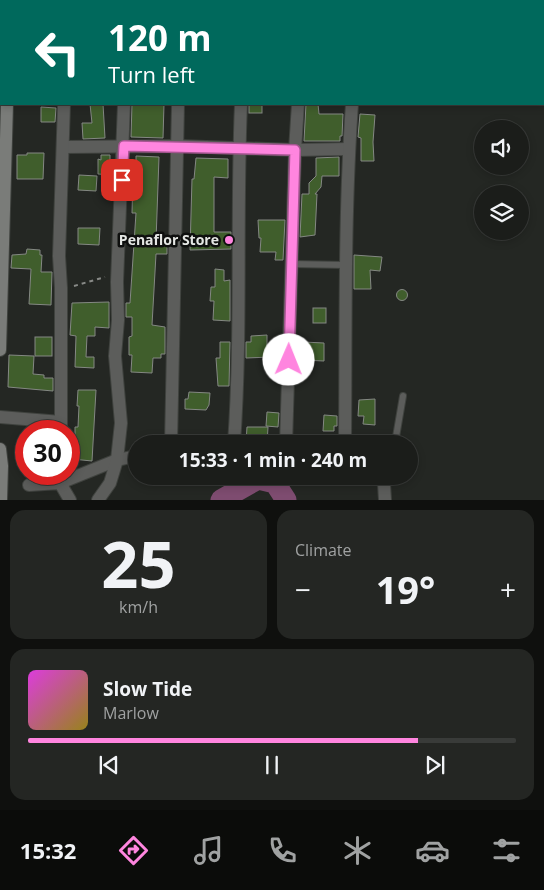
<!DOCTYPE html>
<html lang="en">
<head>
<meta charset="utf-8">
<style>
  body { margin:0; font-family:"Open Sans",sans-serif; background:#242623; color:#f1f3f6; height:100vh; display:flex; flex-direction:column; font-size:19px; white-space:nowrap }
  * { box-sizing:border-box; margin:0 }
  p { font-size:16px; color:#a0a2a2 }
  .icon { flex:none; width:28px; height:28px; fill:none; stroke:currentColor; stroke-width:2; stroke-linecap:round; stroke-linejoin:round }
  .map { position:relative; height:500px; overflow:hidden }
  .side { display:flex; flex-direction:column; gap:10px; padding:10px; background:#0f100e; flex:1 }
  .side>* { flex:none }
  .guide { position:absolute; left:0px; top:0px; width:545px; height:105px; box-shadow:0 2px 8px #0003,0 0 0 1px #393b39; background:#00695c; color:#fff; overflow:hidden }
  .fabs { position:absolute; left:474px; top:120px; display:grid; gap:10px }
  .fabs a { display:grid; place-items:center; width:55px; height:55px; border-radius:50%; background:#1b1d1a; box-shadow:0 2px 8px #0003,0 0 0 1px #393b39; font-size:25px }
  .speed { position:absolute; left:15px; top:420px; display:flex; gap:10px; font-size:25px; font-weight:700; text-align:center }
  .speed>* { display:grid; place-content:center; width:65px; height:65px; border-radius:50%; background:#1b1d1a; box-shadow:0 2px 8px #0003,0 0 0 1px #393b39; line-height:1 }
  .speed .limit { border:8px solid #d22; background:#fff; color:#111 }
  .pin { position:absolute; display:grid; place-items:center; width:42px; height:42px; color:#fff; margin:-21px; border-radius:10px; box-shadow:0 2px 8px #0006 }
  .me { position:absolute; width:55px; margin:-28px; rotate:1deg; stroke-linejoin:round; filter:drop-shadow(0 0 4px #0008) }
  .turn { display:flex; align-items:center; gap:18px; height:105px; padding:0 25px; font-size:22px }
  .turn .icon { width:65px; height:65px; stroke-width:2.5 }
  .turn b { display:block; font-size:35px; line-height:42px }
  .big { font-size:38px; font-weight:700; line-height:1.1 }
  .side .card { flex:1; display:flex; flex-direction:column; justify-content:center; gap:8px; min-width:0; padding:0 18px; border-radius:15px; background:#242623 }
  .side .dial { align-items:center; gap:0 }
  .dial b { font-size:65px; line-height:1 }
  .song { display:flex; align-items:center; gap:15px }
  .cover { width:60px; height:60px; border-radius:8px; background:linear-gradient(135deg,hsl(300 70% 55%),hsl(50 70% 35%)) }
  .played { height:5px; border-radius:2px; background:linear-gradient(90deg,#ff85df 80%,#393b39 80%) }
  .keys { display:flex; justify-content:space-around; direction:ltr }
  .heat { display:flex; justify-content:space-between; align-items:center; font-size:28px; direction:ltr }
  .side .tiles { flex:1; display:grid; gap:10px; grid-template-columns:1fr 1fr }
  .card:last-child { grid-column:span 2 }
  .trip { position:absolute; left:128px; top:435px; width:290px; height:50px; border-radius:25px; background:#1b1d1a; box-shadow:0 2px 8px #0003,0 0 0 1px #393b39; font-weight:700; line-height:50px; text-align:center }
  .tab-bar { display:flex; height:80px; justify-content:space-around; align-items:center; background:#0b0c0a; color:#a0a2a2 }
  .tab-bar .icon { width:35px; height:35px }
  .tab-bar .active { color:#ff85df }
  .tab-bar b { font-size:22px; color:#f1f3f6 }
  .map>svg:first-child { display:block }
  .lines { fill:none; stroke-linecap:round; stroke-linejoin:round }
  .river { stroke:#7e4c70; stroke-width:21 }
  .building { fill:#405e2c; stroke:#848883 }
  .lane-casing { stroke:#3f423e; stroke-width:8 }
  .street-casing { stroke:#3f423e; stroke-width:14 }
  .secondary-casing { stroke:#3f423e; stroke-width:14 }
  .path { stroke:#888a87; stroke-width:2; stroke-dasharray:4 4; stroke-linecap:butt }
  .lane { stroke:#5c5d5b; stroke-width:6 }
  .street { stroke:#5c5d5b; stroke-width:12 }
  .secondary { stroke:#7a7c79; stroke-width:12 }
  .route-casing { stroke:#a65691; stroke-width:12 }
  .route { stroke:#ff85df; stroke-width:9 }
  .poi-dot { fill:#ff85df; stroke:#0e0f0e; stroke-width:2 }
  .labels { text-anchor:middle; stroke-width:5; stroke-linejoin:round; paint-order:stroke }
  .poi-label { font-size:14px; font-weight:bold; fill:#e5e7e4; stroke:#0e0f0e; text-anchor:end }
</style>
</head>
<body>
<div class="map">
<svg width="544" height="500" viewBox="0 0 544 500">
  <rect width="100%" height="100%" fill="#242723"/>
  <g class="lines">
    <polyline class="river" points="221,500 258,479 275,483 286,500"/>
  </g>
  <g class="building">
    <polygon points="90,104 103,104 105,138 83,139 82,123 92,123"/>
    <polygon points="132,104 164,104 163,138 131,137"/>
    <rect x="249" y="104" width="13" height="9"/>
    <polygon points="306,104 318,104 319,114 343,114 342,136 340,136 340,141 304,141"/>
    <polygon points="41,107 56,108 55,122 41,122"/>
    <polygon points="360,114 375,115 373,142 374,161 361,161 361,138 358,137"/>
    <polygon points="27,153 44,153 43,179 17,179 17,155 27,155"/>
    <polygon points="101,155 110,155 110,161 114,161 113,175 98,174 98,159 101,160"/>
    <polygon points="136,156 159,157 156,241 166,241 167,245 167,254 156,254 152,325 165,327 165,354 161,354 161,358 153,358 152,373 131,372 132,355 129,355 129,337 132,336 132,317 126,317 126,303 130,303 136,213 132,213 133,176 129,176 130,161 136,162"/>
    <polygon points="339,157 339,176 322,176 321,187 315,194 317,194 315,235 300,237 302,194 309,194 309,183 316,176 316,158"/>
    <polygon points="196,158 228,159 228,178 214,177 214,232 231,232 231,249 190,250 192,179 194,179"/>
    <polygon points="79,175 97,176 96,191 78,190"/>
    <polygon points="258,220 285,220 283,260 275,260 276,252 260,252 261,238 259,238"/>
    <polygon points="78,228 100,228 99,245 78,244"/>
    <polygon points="27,249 40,250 40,255 42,255 41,272 52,272 51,305 29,304 31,269 11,268 12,255 26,254"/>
    <polygon points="354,255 382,257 380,271 370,270 371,289 354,289"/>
    <polygon points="215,269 224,270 224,281 230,280 230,321 213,320 214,301 210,301 211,287 215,287"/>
    <circle cx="402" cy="295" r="5.5"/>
    <polygon points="109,302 109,328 95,327 95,336 87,336 86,357 94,357 94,368 75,367 76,336 70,335 72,303"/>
    <rect x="313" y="308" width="13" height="15"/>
    <polygon points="267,335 267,346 272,346 272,357 246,358 246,342 251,342 251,336"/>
    <rect x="35" y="337" width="17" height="19"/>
    <polygon points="220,342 230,342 229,386 218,386 216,358 220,358"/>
    <polygon points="303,342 324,343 324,361 302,360"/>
    <polygon points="9,355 34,356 33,374 44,375 44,378 53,378 53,391 8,387"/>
    <polygon points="78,390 96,390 92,461 72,459 73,444 75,444 75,427 78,427 79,406 77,406"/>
    <polygon points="189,392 210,393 209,405 206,410 185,409 185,399 188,399"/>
    <polygon points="375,399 375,425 363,424 364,416 358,416 359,400"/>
    <polygon points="267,412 279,413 278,427 266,426"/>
    <polygon points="324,415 337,416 337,426 334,426 334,431 323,431"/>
    <polygon points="247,427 268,427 267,444 246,442"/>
  </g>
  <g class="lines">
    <defs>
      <g id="lane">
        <polyline points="291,264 346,265"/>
        <polyline points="393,444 396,437 403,396"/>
      </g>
      <g id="street">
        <polyline points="301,0 301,1"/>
        <polyline points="66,1 66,0"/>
        <polyline points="180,1 180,0"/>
        <polyline points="246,1 246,0"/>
        <polyline points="357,1 357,0"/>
        <polyline points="63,147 178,146 295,150 348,149"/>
        <polyline points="0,417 61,422"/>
        <polyline points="61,431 61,288 59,256 64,104"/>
        <polyline points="171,444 178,104"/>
        <path d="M234,444c8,-113 2,-227 7,-340"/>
        <polyline points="286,444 295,150 298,104"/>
        <path d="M345,444c1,-113 -1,-227 7,-340"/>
        <polyline points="60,474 60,483 117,460 136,456"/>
        <polyline points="378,476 384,484 385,500"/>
        <polyline points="29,485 60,483 70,500"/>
        <polyline points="98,500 110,483 117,460 121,423 115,356 118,320 117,282 124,104"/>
      </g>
      <g id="secondary">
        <polyline points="9,1 9,0"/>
        <polyline points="0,350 7,104"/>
        <polyline points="0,449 2,466 1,500"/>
      </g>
    </defs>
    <use href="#lane" class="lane-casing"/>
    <use href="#street" class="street-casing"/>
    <use href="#secondary" class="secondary-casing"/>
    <polyline class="path" points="74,286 105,277"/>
    <use href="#lane" class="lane"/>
    <use href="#street" class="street"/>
    <use href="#secondary" class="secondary"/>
  </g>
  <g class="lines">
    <defs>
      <polyline id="route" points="122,180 124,146 295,150 289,360"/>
    </defs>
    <use href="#route" class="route-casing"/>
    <use href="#route" class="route"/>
  </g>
  <circle class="poi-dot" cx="229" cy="240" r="5"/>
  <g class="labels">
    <g class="poi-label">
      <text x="219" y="245">Penaflor Store</text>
    </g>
  </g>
</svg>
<div class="fabs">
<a><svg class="icon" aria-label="sound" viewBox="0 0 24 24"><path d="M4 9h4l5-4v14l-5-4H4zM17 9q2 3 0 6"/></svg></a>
<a><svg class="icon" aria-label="layers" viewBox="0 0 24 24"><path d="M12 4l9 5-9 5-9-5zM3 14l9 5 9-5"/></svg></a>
</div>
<div class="speed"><div class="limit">30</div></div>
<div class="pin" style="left:122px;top:180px;background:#d93025"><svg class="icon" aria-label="arrive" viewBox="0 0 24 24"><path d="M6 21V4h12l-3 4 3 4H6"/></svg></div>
<svg class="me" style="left:289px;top:360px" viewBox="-20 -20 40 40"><circle r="19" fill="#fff"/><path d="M0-13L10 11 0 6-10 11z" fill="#ff85df"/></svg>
<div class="trip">15:33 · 1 min · 240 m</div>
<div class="guide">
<div class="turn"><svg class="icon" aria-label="left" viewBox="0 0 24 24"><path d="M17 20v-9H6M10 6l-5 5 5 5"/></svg><div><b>120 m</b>Turn left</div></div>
</div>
</div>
<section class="side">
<div class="tiles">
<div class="card dial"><b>25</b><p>km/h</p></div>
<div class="card"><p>Climate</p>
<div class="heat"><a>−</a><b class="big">19°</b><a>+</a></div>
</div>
<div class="card">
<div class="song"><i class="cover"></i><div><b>Slow Tide</b><p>Marlow</p></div></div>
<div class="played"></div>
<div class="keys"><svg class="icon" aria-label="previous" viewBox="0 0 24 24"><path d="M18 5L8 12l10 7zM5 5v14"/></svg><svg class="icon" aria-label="pause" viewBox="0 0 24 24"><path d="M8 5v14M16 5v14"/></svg><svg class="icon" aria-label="next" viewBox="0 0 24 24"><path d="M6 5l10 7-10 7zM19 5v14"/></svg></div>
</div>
</div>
</section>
<nav class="tab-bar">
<b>15:32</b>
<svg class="icon active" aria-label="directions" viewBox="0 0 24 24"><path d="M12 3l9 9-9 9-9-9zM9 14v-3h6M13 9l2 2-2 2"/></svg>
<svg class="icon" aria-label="music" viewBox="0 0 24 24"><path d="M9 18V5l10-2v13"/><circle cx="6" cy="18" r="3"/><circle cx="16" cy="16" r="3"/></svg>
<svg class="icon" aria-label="phone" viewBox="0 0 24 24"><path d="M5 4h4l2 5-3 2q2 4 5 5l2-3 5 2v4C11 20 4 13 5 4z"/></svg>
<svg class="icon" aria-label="climate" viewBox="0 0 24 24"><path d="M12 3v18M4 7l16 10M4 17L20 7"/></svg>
<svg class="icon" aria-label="car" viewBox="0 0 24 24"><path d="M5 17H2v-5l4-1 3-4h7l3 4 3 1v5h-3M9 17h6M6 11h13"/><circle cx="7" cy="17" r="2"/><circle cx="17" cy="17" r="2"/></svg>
<svg class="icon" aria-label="filters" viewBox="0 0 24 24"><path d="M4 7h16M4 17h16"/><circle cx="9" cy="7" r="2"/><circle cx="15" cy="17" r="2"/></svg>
</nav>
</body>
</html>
